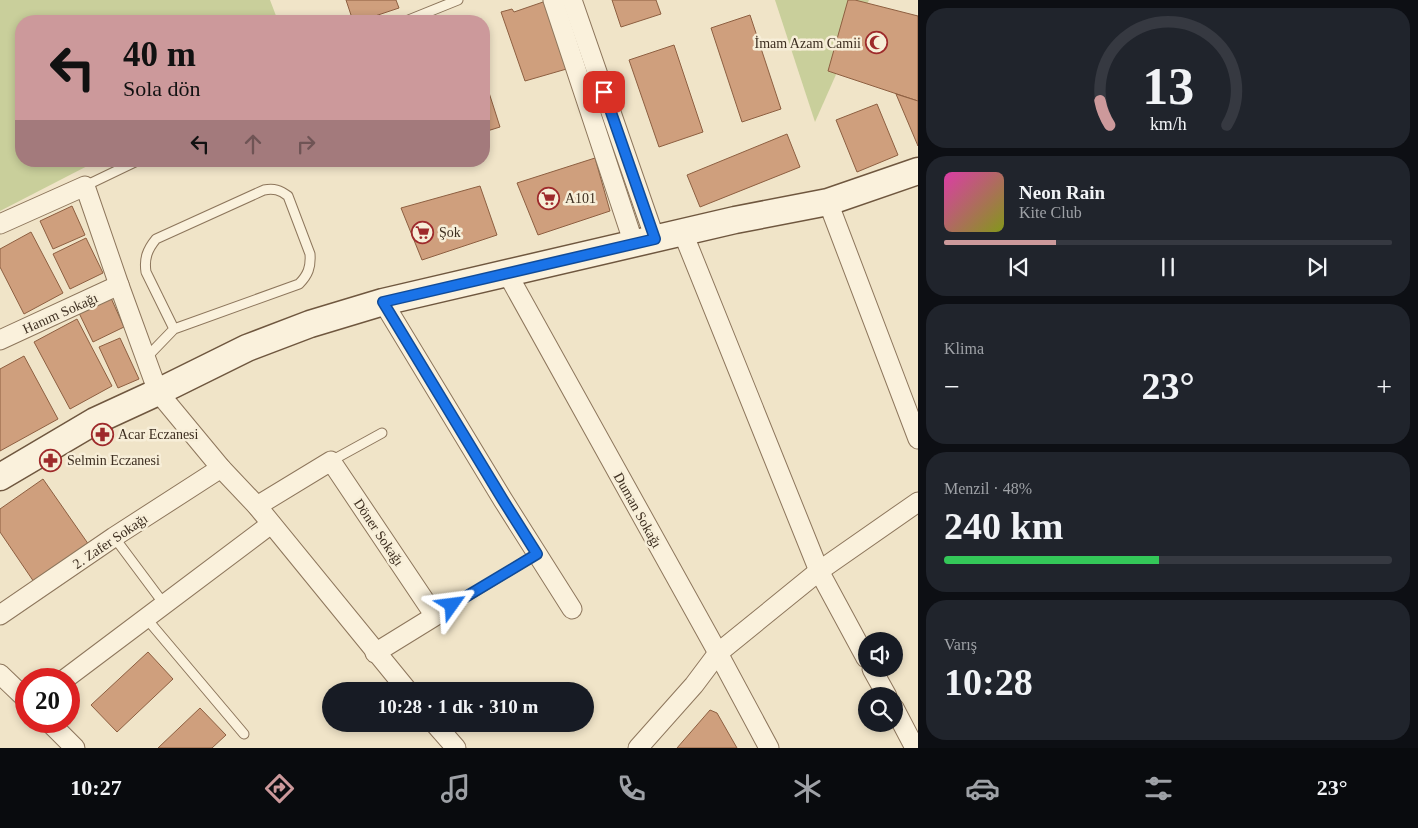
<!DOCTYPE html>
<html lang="tr">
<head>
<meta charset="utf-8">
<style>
  body { margin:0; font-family:Georgia,serif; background:#20242c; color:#f1f3f6; height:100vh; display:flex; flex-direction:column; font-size:19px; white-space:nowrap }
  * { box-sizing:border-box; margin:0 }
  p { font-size:16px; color:#9ea1a6 }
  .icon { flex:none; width:28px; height:28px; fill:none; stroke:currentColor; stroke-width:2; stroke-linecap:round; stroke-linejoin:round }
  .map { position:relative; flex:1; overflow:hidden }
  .panel { display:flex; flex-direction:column; gap:8px; padding:8px; background:#0d0f14; width:500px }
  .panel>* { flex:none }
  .top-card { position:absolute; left:15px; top:15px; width:475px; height:152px; border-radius:20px; box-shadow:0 2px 8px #0003; background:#cc999b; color:#111; overflow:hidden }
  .controls { position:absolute; left:858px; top:632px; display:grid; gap:10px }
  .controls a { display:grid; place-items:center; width:45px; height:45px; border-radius:50%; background:#171b24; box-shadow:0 2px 8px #0003; font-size:25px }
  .speed { position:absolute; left:15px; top:668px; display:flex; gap:10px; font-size:25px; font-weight:700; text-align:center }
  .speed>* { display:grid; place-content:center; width:65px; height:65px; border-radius:50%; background:#171b24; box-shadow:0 2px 8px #0003; line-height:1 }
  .speed .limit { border:8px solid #d22; background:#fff; color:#111 }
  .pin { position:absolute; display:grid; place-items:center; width:42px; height:42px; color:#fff; margin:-21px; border-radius:10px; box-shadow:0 2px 8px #0006 }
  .me { position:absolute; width:55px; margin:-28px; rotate:59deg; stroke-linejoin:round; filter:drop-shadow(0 0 4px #0008) }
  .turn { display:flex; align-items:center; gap:18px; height:105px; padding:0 25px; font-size:22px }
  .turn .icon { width:65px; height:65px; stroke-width:2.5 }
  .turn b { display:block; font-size:35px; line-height:42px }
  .lanes { display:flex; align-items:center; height:48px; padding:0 25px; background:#0003; justify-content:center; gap:25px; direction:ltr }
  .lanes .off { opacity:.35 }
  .big { font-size:38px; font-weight:600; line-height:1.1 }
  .panel .card { flex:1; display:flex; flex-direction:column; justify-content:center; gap:8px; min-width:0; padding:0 18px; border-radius:20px; background:#20242c }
  .panel .dial { align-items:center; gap:0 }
  .dial svg { height:130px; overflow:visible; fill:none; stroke:#363941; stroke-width:7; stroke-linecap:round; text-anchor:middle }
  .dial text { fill:#f1f3f6; stroke:none }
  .song { display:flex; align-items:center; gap:15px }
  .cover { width:60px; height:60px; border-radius:8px; background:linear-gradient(135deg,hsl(320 70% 55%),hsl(70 70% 35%)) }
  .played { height:5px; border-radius:2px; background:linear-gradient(90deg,#cc999b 25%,#363941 25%) }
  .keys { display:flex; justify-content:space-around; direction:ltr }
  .heat { display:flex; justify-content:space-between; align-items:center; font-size:28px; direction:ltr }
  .charge { height:8px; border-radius:4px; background:linear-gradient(90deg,#34c759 48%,#363941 0) }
  .trip { position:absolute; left:322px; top:682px; width:272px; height:50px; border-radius:25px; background:#171b24; box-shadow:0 2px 8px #0003; font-weight:600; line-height:50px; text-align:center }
  .dock { display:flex; height:80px; justify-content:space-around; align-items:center; background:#090b0e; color:#9ea1a6 }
  .dock .icon { width:35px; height:35px }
  .dock .on { color:#cc999b }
  .dock b { font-size:22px; color:#f1f3f6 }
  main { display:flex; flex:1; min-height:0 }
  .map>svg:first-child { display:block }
  .green { fill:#c9cf9b }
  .building { fill:#cf9f7d; stroke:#8d5f41 }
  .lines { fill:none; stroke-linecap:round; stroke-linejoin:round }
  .lane-casing { stroke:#8d765c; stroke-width:11 }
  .street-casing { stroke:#8d765c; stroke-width:21 }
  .secondary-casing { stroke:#6f573f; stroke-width:29 }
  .lane { stroke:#faf1dc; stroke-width:9 }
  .street { stroke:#faf1dc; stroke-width:19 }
  .secondary { stroke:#faf1dc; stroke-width:26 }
  .route-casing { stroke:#114b97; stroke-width:12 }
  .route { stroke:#1a73e8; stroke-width:9 }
  .labels { text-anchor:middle; stroke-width:5; stroke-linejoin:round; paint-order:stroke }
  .poi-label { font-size:14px; fill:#3d2e20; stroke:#f7eed8; text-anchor:start }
  .street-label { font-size:14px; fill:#3d2e20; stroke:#f7eed8 }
</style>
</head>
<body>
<main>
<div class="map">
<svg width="918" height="748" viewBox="0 0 918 748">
  <rect width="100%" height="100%" fill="#f0e4c8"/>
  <g class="green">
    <polygon points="0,0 270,0 278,21 21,21 21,161 97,161 0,211"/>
    <polygon points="775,0 869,0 815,122"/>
  </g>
  <g class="building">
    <polygon points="346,0 396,0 399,8 360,21 353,21"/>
    <polygon points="612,0 656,0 661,14 621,27"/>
    <polygon points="848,0 855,0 918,16 918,101 828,71"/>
    <polygon points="546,1 561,53 564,54 570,68 525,81 501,12 512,9 514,12"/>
    <polygon points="750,15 781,109 742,122 711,28"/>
    <polygon points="674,45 703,132 659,147 629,60"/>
    <polygon points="484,77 500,127 484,132"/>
    <polygon points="896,94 918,101 918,146"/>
    <polygon points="877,104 898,155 857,172 836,120"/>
    <polygon points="787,134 800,167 700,207 687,175"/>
    <polygon points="595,158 610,211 538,235 517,183"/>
    <polygon points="480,186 497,235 422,260 401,208"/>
    <polygon points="72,206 85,235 53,249 40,221"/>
    <polygon points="31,232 63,293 24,314 0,267 0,249"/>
    <polygon points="86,238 103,273 70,289 53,254"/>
    <polygon points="111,298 124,327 93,342 79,313"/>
    <polygon points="77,319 112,386 70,409 34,342"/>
    <polygon points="120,338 139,379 118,388 99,347"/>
    <polygon points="24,356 58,419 0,451 0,369"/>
    <polygon points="43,479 89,545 34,582 0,532 0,509"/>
    <polygon points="148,652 173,679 117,732 91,705"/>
    <polygon points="200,708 226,735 212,748 158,748"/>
    <polygon points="710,710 717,713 737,748 677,748"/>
  </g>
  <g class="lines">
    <defs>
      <g id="lane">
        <polyline points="406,21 458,0"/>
        <polyline points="85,186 137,161"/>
        <path d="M146,358l28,-29 125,-45c9,-9 12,-17 11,-30l-22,-58c-8,-6 -14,-8 -24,-6l-108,49c-9,11 -12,20 -10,33l28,57"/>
        <polyline points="331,461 382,433"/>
        <polyline points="114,537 164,604"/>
        <polyline points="435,616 537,554"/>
        <polyline points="146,618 244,734"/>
      </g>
      <g id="street">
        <polyline points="553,0 634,244"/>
        <polyline points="572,0 655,239"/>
        <polyline points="828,202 918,439"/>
        <polyline points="0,224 85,186 119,285 158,392 221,468 257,506 408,691"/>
        <polyline points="683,233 819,571 866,658"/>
        <polyline points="507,273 718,653 769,748"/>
        <polyline points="383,302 503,500 572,609"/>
        <polyline points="0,340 119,285"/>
        <polyline points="257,506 331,461 435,616 375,653"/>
        <polyline points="0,615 114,537 221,468"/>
        <polyline points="872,669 887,696"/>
        <polyline points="0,674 26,699"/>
        <polyline points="65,679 271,524"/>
        <polyline points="894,708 915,748"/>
        <polyline points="48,721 75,748"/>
        <polyline points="435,724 456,748"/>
        <polyline points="638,748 694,685 718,653 819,571 918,502"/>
      </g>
      <polyline id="secondary" points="0,477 95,421 158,392 247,348 310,324 383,302 735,220 828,202 918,171"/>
    </defs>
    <use href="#lane" class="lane-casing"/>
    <use href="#street" class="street-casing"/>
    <use href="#secondary" class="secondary-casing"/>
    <use href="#lane" class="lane"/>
    <use href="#street" class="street"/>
    <use href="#secondary" class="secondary"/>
  </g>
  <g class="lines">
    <defs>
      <polyline id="route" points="452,605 537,554 503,500 383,302 655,239 604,92"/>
    </defs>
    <use href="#route" class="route-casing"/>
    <use href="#route" class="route"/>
  </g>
  <defs>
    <symbol id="mosque-ring" viewBox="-11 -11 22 22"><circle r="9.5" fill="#f7eed8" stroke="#9e2a2b" stroke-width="1.5"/><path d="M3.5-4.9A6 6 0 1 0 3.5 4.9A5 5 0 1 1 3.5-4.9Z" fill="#9e2a2b"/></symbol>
    <symbol id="supermarket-ring" viewBox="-11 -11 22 22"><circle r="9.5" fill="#f7eed8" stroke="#9e2a2b" stroke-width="1.5"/><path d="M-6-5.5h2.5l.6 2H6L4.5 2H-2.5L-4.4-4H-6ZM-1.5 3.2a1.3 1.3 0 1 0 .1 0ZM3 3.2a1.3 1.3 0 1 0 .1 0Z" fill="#9e2a2b"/></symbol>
    <symbol id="pharmacy-ring" viewBox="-11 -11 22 22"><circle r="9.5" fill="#f7eed8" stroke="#9e2a2b" stroke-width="1.5"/><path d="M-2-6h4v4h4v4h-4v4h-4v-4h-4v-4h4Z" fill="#9e2a2b"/></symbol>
  </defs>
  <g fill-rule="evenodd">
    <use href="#mosque-ring" x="864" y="30" width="25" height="25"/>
    <use href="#supermarket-ring" x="536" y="186" width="25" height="25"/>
    <use href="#supermarket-ring" x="410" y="220" width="25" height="25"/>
    <use href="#pharmacy-ring" x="90" y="422" width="25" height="25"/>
    <use href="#pharmacy-ring" x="38" y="448" width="25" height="25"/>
  </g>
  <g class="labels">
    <g class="poi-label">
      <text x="861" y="48" text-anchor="end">İmam Azam Camii</text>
      <text x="565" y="203">A101</text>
      <text x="439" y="237">Şok</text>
      <text x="118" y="439">Acar Eczanesi</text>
      <text x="67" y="465">Selmin Eczanesi</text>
    </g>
    <g class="street-label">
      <text transform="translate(60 313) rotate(-24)" y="5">Hanım Sokağı</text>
      <text transform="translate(638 510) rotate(61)" y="5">Duman Sokağı</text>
      <text transform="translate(379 532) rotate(56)" y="5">Döner Sokağı</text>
      <text transform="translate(110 541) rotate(-34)" y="5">2. Zafer Sokağı</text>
    </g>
  </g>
</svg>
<div class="controls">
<a><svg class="icon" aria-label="sound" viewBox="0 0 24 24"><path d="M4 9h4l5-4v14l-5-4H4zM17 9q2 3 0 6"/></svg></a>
<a><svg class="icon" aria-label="search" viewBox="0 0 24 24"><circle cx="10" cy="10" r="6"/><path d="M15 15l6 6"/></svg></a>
</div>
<div class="speed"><div class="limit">20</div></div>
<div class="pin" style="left:604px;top:92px;background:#d93025"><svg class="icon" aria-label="arrive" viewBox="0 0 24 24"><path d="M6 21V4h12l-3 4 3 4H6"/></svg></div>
<svg class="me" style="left:452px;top:605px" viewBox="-20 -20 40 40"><path d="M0-17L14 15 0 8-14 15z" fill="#1a73e8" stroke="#fff" stroke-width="4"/></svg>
<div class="trip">10:28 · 1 dk · 310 m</div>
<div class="top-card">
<div class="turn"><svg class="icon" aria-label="left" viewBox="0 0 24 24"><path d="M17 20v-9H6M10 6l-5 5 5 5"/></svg><div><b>40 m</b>Sola dön</div></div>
<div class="lanes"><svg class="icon" aria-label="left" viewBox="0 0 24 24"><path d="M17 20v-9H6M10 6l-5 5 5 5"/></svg><svg class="icon off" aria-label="ahead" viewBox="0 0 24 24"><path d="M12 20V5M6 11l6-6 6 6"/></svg><svg class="icon off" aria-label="right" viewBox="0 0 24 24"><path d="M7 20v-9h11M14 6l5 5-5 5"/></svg></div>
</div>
</div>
<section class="panel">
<div class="card dial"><svg viewBox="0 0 100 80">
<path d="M14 69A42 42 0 1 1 86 69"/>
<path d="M14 69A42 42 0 0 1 8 54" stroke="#cc999b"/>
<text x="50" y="56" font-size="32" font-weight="700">13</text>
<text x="50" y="72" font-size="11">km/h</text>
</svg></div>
<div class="card">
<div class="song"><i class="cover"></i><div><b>Neon Rain</b><p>Kite Club</p></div></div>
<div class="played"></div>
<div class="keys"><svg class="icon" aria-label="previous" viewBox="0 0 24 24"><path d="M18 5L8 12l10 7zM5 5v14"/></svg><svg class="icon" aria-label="pause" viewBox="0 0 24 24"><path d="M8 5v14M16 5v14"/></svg><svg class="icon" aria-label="next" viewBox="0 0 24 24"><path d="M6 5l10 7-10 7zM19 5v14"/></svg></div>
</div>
<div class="card"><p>Klima</p>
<div class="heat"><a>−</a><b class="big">23°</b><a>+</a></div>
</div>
<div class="card"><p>Menzil · 48%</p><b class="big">240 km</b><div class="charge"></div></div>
<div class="card"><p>Varış</p><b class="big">10:28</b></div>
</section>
</main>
<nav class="dock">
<b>10:27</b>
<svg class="icon on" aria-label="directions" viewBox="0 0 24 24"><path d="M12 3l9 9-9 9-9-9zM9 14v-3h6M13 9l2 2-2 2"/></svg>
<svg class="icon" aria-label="music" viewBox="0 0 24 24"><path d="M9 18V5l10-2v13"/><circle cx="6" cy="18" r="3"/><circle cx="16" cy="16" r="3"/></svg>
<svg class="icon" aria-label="phone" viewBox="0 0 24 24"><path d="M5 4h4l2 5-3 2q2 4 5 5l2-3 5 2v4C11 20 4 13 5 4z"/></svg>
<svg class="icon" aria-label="climate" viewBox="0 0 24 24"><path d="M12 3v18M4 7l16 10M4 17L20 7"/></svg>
<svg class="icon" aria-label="car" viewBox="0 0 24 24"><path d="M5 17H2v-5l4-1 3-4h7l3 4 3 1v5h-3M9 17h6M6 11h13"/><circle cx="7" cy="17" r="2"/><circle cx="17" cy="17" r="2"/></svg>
<svg class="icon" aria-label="filters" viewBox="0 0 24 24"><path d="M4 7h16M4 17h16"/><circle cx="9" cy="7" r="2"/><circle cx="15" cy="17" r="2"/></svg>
<b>23°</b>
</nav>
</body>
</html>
